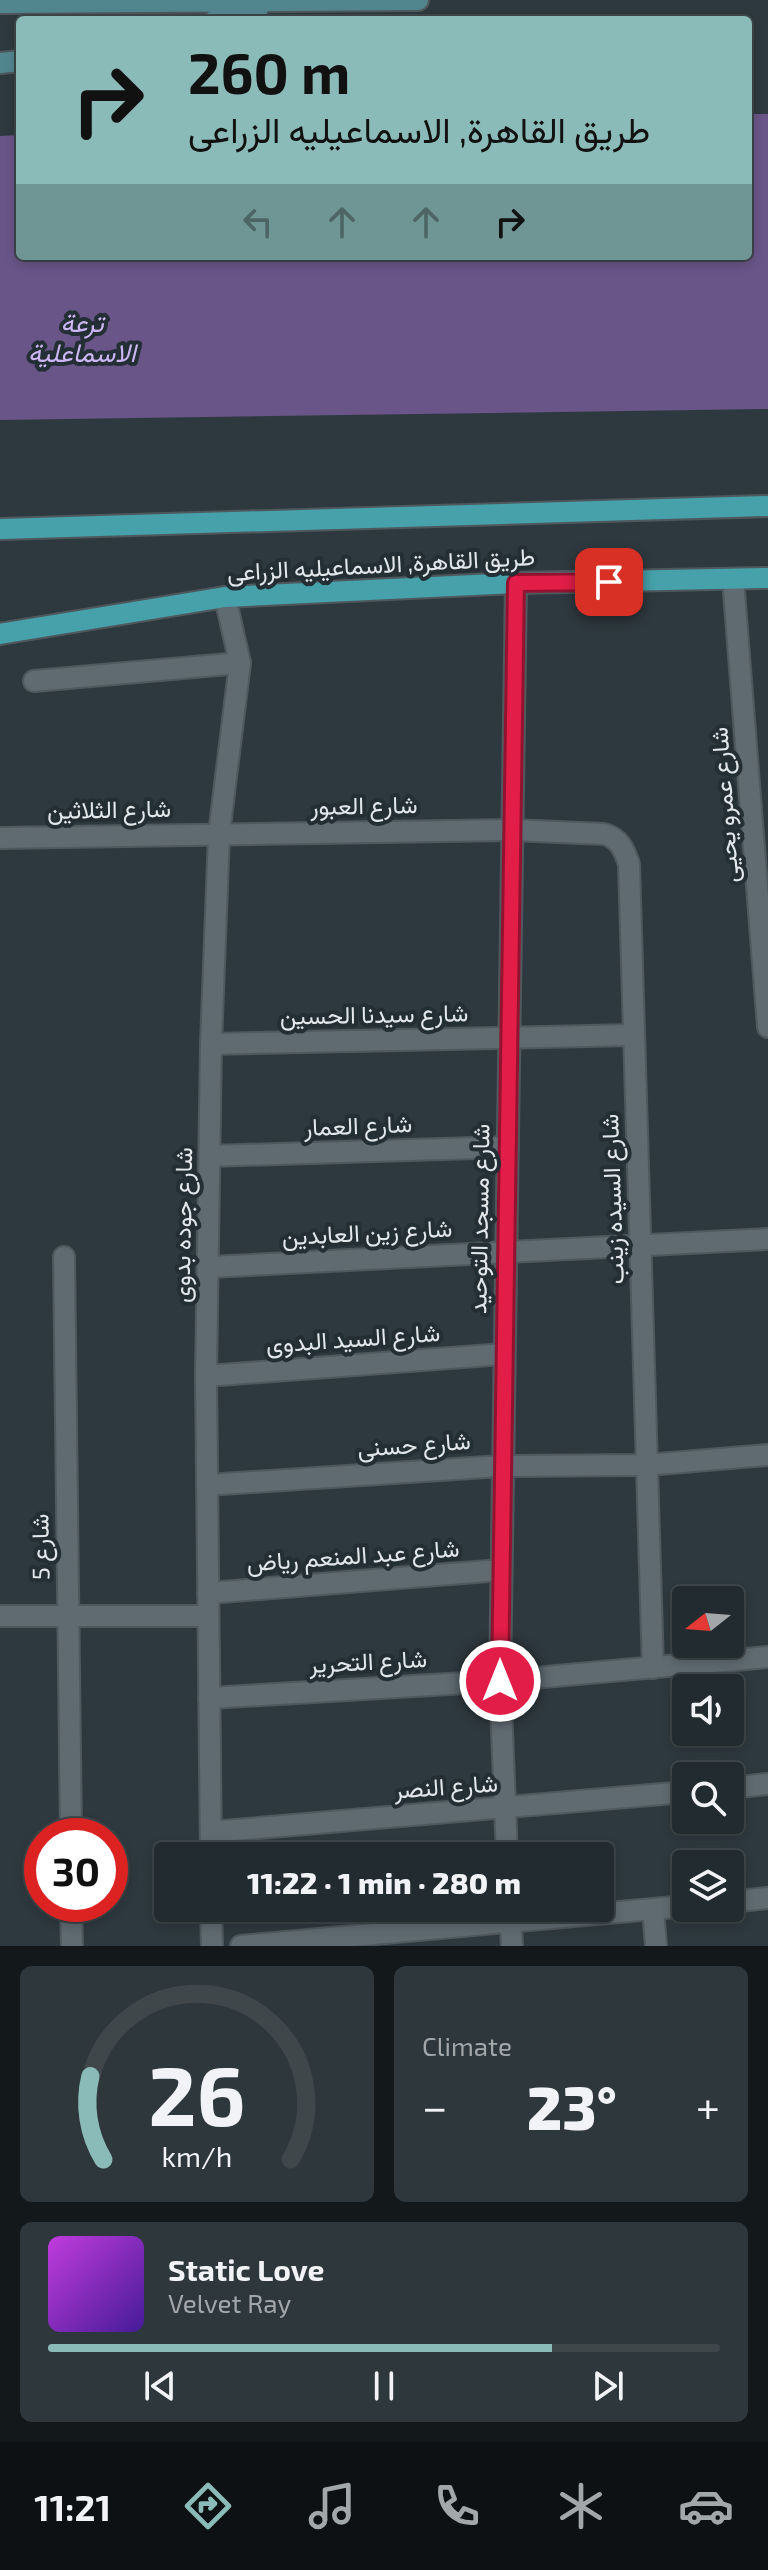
<!DOCTYPE html>
<html lang="en">
<head>
<meta charset="utf-8">
<style>
  body { margin:0; font-family:"Exo 2",Vazirmatn,sans-serif; background:#2e373b; color:#f1f3f6; height:100vh; display:flex; flex-direction:column; font-size:30px; white-space:nowrap }
  * { box-sizing:border-box; margin:0 }
  p { font-size:26px; color:#a2a7aa }
  .icon { flex:none; width:44px; height:44px; fill:none; stroke:currentColor; stroke-width:2; stroke-linecap:round; stroke-linejoin:round }
  .map { position:relative; height:1946px; overflow:hidden }
  .panel { display:flex; flex-direction:column; gap:20px; padding:20px; background:#13181a; flex:1 }
  .panel>* { flex:none }
  .hud { position:absolute; left:16px; top:16px; width:736px; height:244px; border-radius:8px; box-shadow:0 4px 12px #0003,0 0 0 2px #3f474b; background:#8bbbb9; color:#111; overflow:hidden }
  .needle { width:52px; rotate:253deg }
  .buttons { position:absolute; left:672px; top:1586px; display:grid; gap:16px }
  .buttons a { display:grid; place-items:center; width:72px; height:72px; border-radius:8px; background:#222b2f; box-shadow:0 4px 12px #0003,0 0 0 2px #3f474b; font-size:40px }
  .speed { position:absolute; left:24px; top:1818px; display:flex; gap:16px; font-size:40px; font-weight:700; text-align:center }
  .speed>* { display:grid; place-content:center; width:104px; height:104px; border-radius:50%; background:#222b2f; box-shadow:0 4px 12px #0003,0 0 0 2px #3f474b; line-height:1 }
  .speed .limit { border:12px solid #d22; background:#fff; color:#111 }
  .pin { position:absolute; display:grid; place-items:center; width:68px; height:68px; color:#fff; margin:-34px; border-radius:16px; box-shadow:0 4px 12px #0006 }
  .me { position:absolute; width:88px; margin:-44px; rotate:0deg; stroke-linejoin:round; filter:drop-shadow(0 0 6px #0008) }
  .turn { display:flex; align-items:center; gap:28px; height:168px; padding:0 40px; font-size:36px }
  .turn .icon { width:104px; height:104px; stroke-width:2.5 }
  .turn b { display:block; font-size:56px; line-height:68px }
  .lanes { display:flex; align-items:center; height:76px; padding:0 40px; background:#0003; justify-content:center; gap:40px; direction:ltr }
  .lanes .off { opacity:.35 }
  .big { font-size:60px; font-weight:800; line-height:1.1 }
  .panel .widget { flex:1; display:flex; flex-direction:column; justify-content:center; gap:12px; min-width:0; padding:0 28px; border-radius:12px; background:#2e373b }
  .panel .dial { align-items:center; gap:0 }
  .dial svg { height:208px; overflow:visible; fill:none; stroke:#3f474b; stroke-width:7; stroke-linecap:round; text-anchor:middle }
  .dial text { fill:#f1f3f6; stroke:none }
  .song { display:flex; align-items:center; gap:24px }
  .cover { width:96px; height:96px; border-radius:12px; background:linear-gradient(135deg,hsl(290 70% 55%),hsl(260 70% 35%)) }
  .played { height:8px; border-radius:4px; background:linear-gradient(90deg,#8bbbb9 75%,#3f474b 75%) }
  .keys { display:flex; justify-content:space-around; direction:ltr }
  .heat { display:flex; justify-content:space-between; align-items:center; font-size:44px; direction:ltr }
  .panel .tiles { flex:1; display:grid; gap:20px; grid-template-columns:1fr 1fr }
  .widget:last-child { grid-column:span 2 }
  .trip { position:absolute; left:154px; top:1842px; width:460px; height:80px; border-radius:8px; background:#222b2f; box-shadow:0 4px 12px #0003,0 0 0 2px #3f474b; font-weight:800; line-height:80px; text-align:center }
  .dock { display:flex; height:128px; justify-content:space-around; align-items:center; background:#0e1113; color:#a2a7aa }
  .dock .icon { width:56px; height:56px }
  .dock .current { color:#8bbbb9 }
  .dock b { font-size:36px; color:#f1f3f6 }
  .map>svg:first-child { display:block }
  .water { fill:#695588 }
  .lines { fill:none; stroke-linecap:round; stroke-linejoin:round }
  .minor-casing { stroke:#4f585d; stroke-width:24 }
  .secondary-casing { stroke:#4f585d; stroke-width:24 }
  .primary-casing { stroke:#4f585d; stroke-width:24 }
  .minor { stroke:#5f6a71; stroke-width:20 }
  .secondary { stroke:#52868e; stroke-width:20 }
  .primary { stroke:#46a1aa; stroke-width:20 }
  .route-casing { stroke:#92132f; stroke-width:20 }
  .route { stroke:#e11d48; stroke-width:14 }
  .labels { text-anchor:middle; stroke-width:8; stroke-linejoin:round; paint-order:stroke }
  .street-label { font-size:24px; fill:#e1e7eb; stroke:#242e35 }
  .water-label { font-size:26px; font-style:italic; fill:#cdb6f4; stroke:#242e35 }
</style>
</head>
<body>
<div class="map">
<svg width="768" height="1946" viewBox="0 0 768 1946">
  <rect width="100%" height="100%" fill="#2e393f"/>
  <polygon class="water" points="748,114 768,114 768,409 0,420 0,136 20,135 20,256 748,256"/>
  <g class="lines">
    <defs>
      <g id="minor">
        <polyline points="733,579 768,1027"/>
        <polyline points="34,681 240,663"/>
        <path d="M0,838l511,-8 93,4c15,4 20,15 25,30l24,804"/>
        <polyline points="211,1044 634,1035"/>
        <polyline points="210,1156 508,1147"/>
        <polyline points="64,1257 71,1836"/>
        <polyline points="209,1267 768,1239"/>
        <polyline points="206,1376 504,1354"/>
        <polyline points="207,1485 502,1466 647,1465 768,1455"/>
        <polyline points="208,1593 501,1570"/>
        <polyline points="0,1616 208,1616"/>
        <polyline points="209,1698 500,1681 768,1657"/>
        <polyline points="730,1788 768,1784"/>
        <polyline points="211,1832 686,1792"/>
        <polyline points="211,1856 206,1376 211,1044 219,834 240,663 225,597"/>
        <polyline points="507,1856 500,1681 516,583"/>
        <polyline points="730,1902 768,1898"/>
        <polyline points="71,1904 72,1946"/>
        <polyline points="211,1908 212,1946"/>
        <polyline points="510,1908 512,1946"/>
        <polyline points="653,1909 656,1946"/>
        <polyline points="241,1946 686,1906"/>
      </g>
      <g id="secondary">
        <polyline points="0,3 418,0"/>
        <polyline points="215,20 258,8"/>
        <polyline points="0,63 20,61"/>
      </g>
      <g id="primary">
        <polyline points="0,529 768,506"/>
        <polyline points="0,634 225,597 516,583 768,578"/>
      </g>
    </defs>
    <use href="#minor" class="minor-casing"/>
    <use href="#secondary" class="secondary-casing"/>
    <use href="#primary" class="primary-casing"/>
    <use href="#minor" class="minor"/>
    <use href="#secondary" class="secondary"/>
    <use href="#primary" class="primary"/>
  </g>
  <g class="lines">
    <defs>
      <polyline id="route" points="500,1681 516,583 609,582"/>
    </defs>
    <use href="#route" class="route-casing"/>
    <use href="#route" class="route"/>
  </g>
  <g class="labels">
    <g class="street-label">
      <text transform="translate(381 565) rotate(-3)" y="8">طريق القاهرة, الاسماعيليه الزراعى</text>
      <text transform="translate(725 805) rotate(-94)" y="8">شارع عمرو يحيى</text>
      <text transform="translate(364 806) rotate(-1)" y="8">شارع العبور</text>
      <text transform="translate(109 810) rotate(-1)" y="8">شارع الثلاثين</text>
      <text transform="translate(374 1015) rotate(-1)" y="8">شارع سيدنا الحسين</text>
      <text transform="translate(358 1126) rotate(-2)" y="8">شارع العمار</text>
      <text transform="translate(613 1199) rotate(-92)" y="8">شارع السيده زينب</text>
      <text transform="translate(480 1219) rotate(-89)" y="8">شارع مسجد التوحيد</text>
      <text transform="translate(183 1225) rotate(-89)" y="8">شارع جوده بدوى</text>
      <text transform="translate(367 1233) rotate(-3)" y="8">شارع زين العابدين</text>
      <text transform="translate(353 1339) rotate(-4)" y="8">شارع السيد البدوى</text>
      <text transform="translate(414 1445) rotate(-4)" y="8">شارع حسنى</text>
      <text transform="translate(41 1547) rotate(-91)" y="8">شارع 5</text>
      <text transform="translate(353 1556) rotate(-4)" y="8">شارع عبد المنعم رياض</text>
      <text transform="translate(368 1662) rotate(-3)" y="8">شارع التحرير</text>
      <text transform="translate(446 1787) rotate(-4)" y="8">شارع النصر</text>
    </g>
    <g class="water-label">
      <text x="82" y="332">ترعة<tspan x="82" dy="30">الاسماعلية</tspan></text>
    </g>
  </g>
</svg>
<div class="buttons">
<a><svg class="needle" viewBox="-14 -14 28 28"><path d="M0-13l5 13h-10z" fill="#e53935"/><path d="M0 13l5-13h-10z" fill="#a2a7aa"/></svg></a>
<a><svg class="icon" aria-label="sound" viewBox="0 0 24 24"><path d="M4 9h4l5-4v14l-5-4H4zM17 9q2 3 0 6"/></svg></a>
<a><svg class="icon" aria-label="search" viewBox="0 0 24 24"><circle cx="10" cy="10" r="6"/><path d="M15 15l6 6"/></svg></a>
<a><svg class="icon" aria-label="layers" viewBox="0 0 24 24"><path d="M12 4l9 5-9 5-9-5zM3 14l9 5 9-5"/></svg></a>
</div>
<div class="speed"><div class="limit">30</div></div>
<div class="pin" style="left:609px;top:582px;background:#d93025"><svg class="icon" aria-label="arrive" viewBox="0 0 24 24"><path d="M6 21V4h12l-3 4 3 4H6"/></svg></div>
<svg class="me" style="left:500px;top:1681px" viewBox="-20 -20 40 40"><circle r="17" fill="#e11d48" stroke="#fff" stroke-width="3"/><path d="M0-11L8 9 0 5-8 9z" fill="#fff"/></svg>
<div class="trip">11:22 · 1 min · 280 m</div>
<div class="hud">
<div class="turn"><svg class="icon" aria-label="right" viewBox="0 0 24 24"><path d="M7 20v-9h11M14 6l5 5-5 5"/></svg><div><b>260 m</b>طريق القاهرة, الاسماعيليه الزراعى</div></div>
<div class="lanes"><svg class="icon off" aria-label="left" viewBox="0 0 24 24"><path d="M17 20v-9H6M10 6l-5 5 5 5"/></svg><svg class="icon off" aria-label="ahead" viewBox="0 0 24 24"><path d="M12 20V5M6 11l6-6 6 6"/></svg><svg class="icon off" aria-label="ahead" viewBox="0 0 24 24"><path d="M12 20V5M6 11l6-6 6 6"/></svg><svg class="icon" aria-label="right" viewBox="0 0 24 24"><path d="M7 20v-9h11M14 6l5 5-5 5"/></svg></div>
</div>
</div>
<section class="panel">
<div class="tiles">
<div class="widget dial"><svg viewBox="0 0 100 80">
<path d="M14 69A42 42 0 1 1 86 69"/>
<path d="M14 69A42 42 0 0 1 9 37" stroke="#8bbbb9"/>
<text x="50" y="56" font-size="32" font-weight="700">26</text>
<text x="50" y="72" font-size="11">km/h</text>
</svg></div>
<div class="widget"><p>Climate</p>
<div class="heat"><a>−</a><b class="big">23°</b><a>+</a></div>
</div>
<div class="widget">
<div class="song"><i class="cover"></i><div><b>Static Love</b><p>Velvet Ray</p></div></div>
<div class="played"></div>
<div class="keys"><svg class="icon" aria-label="previous" viewBox="0 0 24 24"><path d="M18 5L8 12l10 7zM5 5v14"/></svg><svg class="icon" aria-label="pause" viewBox="0 0 24 24"><path d="M8 5v14M16 5v14"/></svg><svg class="icon" aria-label="next" viewBox="0 0 24 24"><path d="M6 5l10 7-10 7zM19 5v14"/></svg></div>
</div>
</div>
</section>
<nav class="dock">
<b>11:21</b>
<svg class="icon current" aria-label="directions" viewBox="0 0 24 24"><path d="M12 3l9 9-9 9-9-9zM9 14v-3h6M13 9l2 2-2 2"/></svg>
<svg class="icon" aria-label="music" viewBox="0 0 24 24"><path d="M9 18V5l10-2v13"/><circle cx="6" cy="18" r="3"/><circle cx="16" cy="16" r="3"/></svg>
<svg class="icon" aria-label="phone" viewBox="0 0 24 24"><path d="M5 4h4l2 5-3 2q2 4 5 5l2-3 5 2v4C11 20 4 13 5 4z"/></svg>
<svg class="icon" aria-label="climate" viewBox="0 0 24 24"><path d="M12 3v18M4 7l16 10M4 17L20 7"/></svg>
<svg class="icon" aria-label="car" viewBox="0 0 24 24"><path d="M5 17H2v-5l4-1 3-4h7l3 4 3 1v5h-3M9 17h6M6 11h13"/><circle cx="7" cy="17" r="2"/><circle cx="17" cy="17" r="2"/></svg>
</nav>
</body>
</html>
